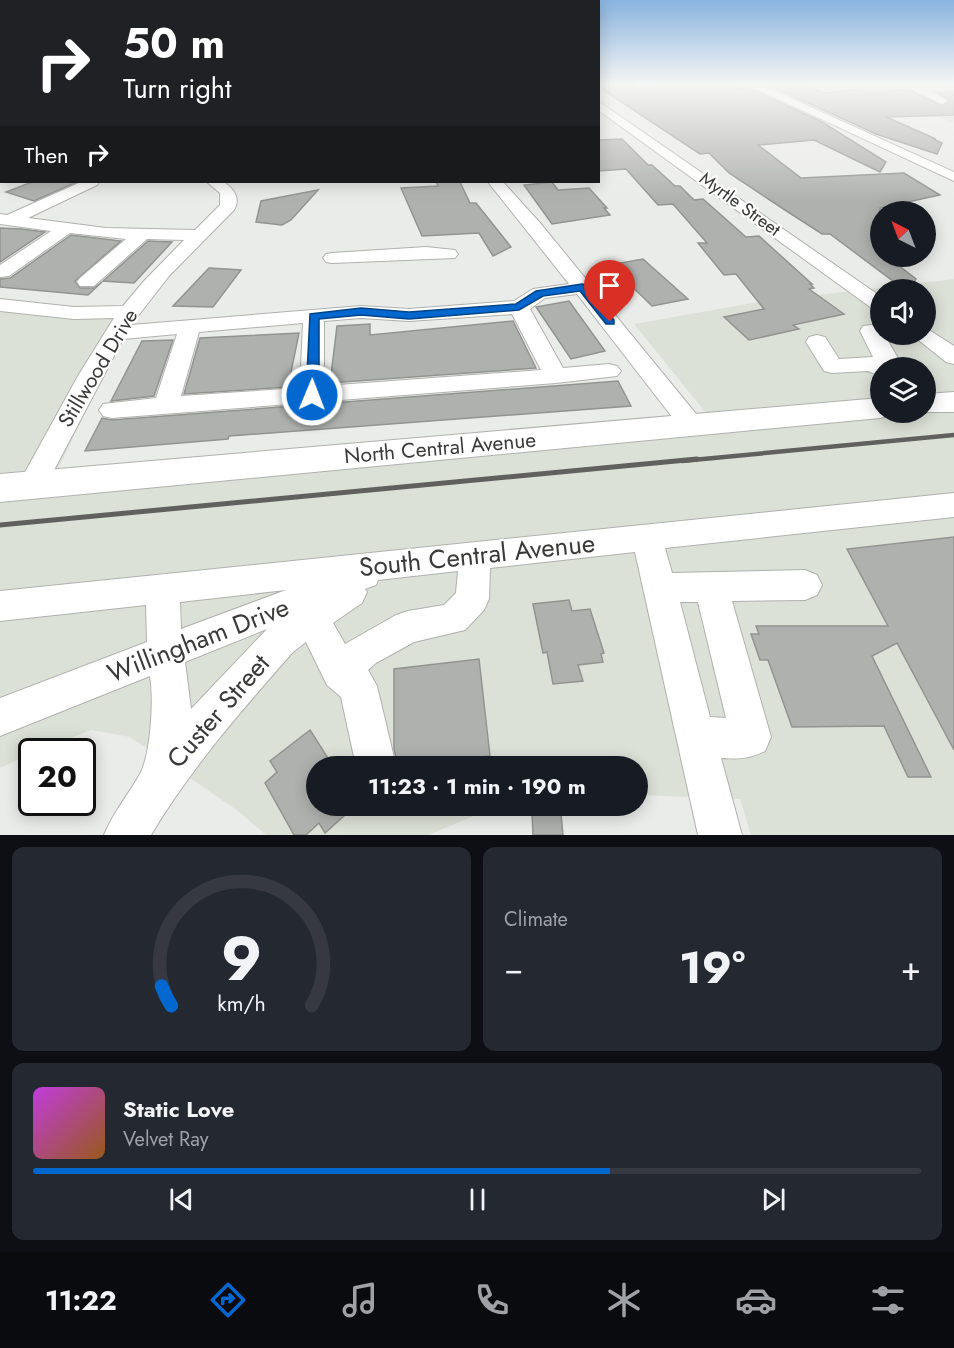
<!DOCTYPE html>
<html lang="en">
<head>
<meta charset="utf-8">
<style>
  body { margin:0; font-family:Jost,sans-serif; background:#242831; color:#f1f3f6; height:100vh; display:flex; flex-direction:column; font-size:22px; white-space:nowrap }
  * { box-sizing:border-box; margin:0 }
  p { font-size:20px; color:#9ea1a6 }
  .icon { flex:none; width:33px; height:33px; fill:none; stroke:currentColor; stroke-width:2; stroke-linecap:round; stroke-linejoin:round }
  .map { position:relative; height:835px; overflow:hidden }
  .details { display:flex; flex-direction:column; gap:12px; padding:12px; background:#0d0f14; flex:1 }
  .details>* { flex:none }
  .banner { position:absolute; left:0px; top:0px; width:600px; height:183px; box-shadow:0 3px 15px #0003; background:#202124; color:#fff; overflow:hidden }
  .needle { width:39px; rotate:318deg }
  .tools { position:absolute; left:870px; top:201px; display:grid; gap:12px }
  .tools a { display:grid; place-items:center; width:66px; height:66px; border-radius:50%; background:#171b24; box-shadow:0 3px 15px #0003; font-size:30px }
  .speed { position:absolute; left:18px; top:738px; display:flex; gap:12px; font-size:30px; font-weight:700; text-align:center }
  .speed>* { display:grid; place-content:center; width:78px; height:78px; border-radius:50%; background:#171b24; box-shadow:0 3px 15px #0003; line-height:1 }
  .speed .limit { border:3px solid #111; border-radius:9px; background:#fff; color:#111 }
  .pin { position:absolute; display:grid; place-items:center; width:51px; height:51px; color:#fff; margin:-62px -26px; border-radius:50% 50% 50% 0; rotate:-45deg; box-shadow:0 0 6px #0007 }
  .pin .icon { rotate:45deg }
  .me { position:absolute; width:66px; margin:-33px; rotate:1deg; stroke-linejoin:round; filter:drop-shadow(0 0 4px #0008) }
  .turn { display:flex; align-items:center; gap:21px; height:126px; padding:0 24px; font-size:27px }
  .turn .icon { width:78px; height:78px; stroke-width:2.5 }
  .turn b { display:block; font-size:42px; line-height:51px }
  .then { display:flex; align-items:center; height:57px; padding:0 24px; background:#0003; gap:12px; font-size:22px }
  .big { font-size:45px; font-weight:700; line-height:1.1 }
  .details .card { flex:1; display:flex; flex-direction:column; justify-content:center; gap:9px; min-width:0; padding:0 21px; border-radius:12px; background:#242831 }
  .details .dial { align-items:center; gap:0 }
  .dial svg { height:156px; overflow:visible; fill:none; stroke:#363941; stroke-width:7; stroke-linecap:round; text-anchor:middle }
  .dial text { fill:#f1f3f6; stroke:none }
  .song { display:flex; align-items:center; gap:18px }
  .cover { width:72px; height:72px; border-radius:9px; background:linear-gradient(135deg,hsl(290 70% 55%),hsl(30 70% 35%)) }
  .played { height:6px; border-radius:3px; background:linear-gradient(90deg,#0268d0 65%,#363941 65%) }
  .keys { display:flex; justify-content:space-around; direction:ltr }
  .heat { display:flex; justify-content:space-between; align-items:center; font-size:33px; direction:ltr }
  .details .tiles { flex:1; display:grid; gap:12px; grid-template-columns:1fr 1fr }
  .card:last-child { grid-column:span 2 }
  .trip { position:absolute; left:306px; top:756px; width:342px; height:60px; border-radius:30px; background:#171b24; box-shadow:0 3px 15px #0003; font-weight:700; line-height:60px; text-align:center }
  .tabs { display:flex; height:96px; justify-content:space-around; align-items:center; background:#090b0e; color:#9ea1a6 }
  .tabs .icon { width:42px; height:42px }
  .tabs .selected { color:#0268d0 }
  .tabs b { font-size:27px; color:#f1f3f6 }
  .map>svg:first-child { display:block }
  .built { fill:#dce1d7; fill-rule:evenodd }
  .building { fill:#afb1ae; stroke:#929491; stroke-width:1.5 }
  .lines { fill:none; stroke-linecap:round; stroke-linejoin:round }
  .minor-casing { stroke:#b0b1ae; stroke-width:2 }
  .major-casing { stroke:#b0b1ae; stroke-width:2 }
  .minor { fill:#fff; fill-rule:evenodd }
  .major { fill:#fff; fill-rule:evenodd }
  .rail-far1 { stroke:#60615f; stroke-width:4.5 }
  .rail { stroke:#60615f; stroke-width:5 }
  .route { fill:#0268d0; stroke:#014487; stroke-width:1.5 }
  .labels { text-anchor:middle; stroke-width:4.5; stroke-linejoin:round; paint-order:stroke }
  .far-street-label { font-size:18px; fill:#3a3b39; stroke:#fff }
  .street-label { font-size:21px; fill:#3a3b39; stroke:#fff }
  .near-street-label { font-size:26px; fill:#3a3b39; stroke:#fff }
</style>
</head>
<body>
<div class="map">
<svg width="954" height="835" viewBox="0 0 954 835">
  <rect width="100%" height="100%" fill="#eaece9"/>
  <g class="built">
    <polygon points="851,84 954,84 954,123 930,114"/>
    <path d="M954,279v556h-203l-11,-36 -102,-4v-29h-322v40h181l-68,29h-163l-28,-24 -108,-74 -39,-7 -52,21 -7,1 -1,2 -31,14v-464l137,13 -31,53 -50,103 650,-60 -72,-89 124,-22zM880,290h46v44h-46zM880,368h46v44h-46z"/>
  </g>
  <g class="building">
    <polygon points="598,84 631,84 638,90 680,84 727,84 737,89 749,88 822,122 886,162 880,172 814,140 758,145 801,178 904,173 940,195 880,208 880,256 886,256 916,279 908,290 905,290 830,234 822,234 785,210 729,173 709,153 700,154 606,92"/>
    <polygon points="804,85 825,93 859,89 866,91 909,90 941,106 950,100 938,93 954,92 954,115 886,117 936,139 933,139 942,143 937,154 876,134 771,86"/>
    <polygon points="622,139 648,165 652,165 675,186 680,186 694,200 703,199 746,237 759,236 812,284 810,284 814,288 809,289 844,314 793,325 799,329 749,340 724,317 764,309 736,274 724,275 698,243 707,243 673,204 658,205 626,169 598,171 598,140"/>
    <polygon points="32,182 77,182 34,201 6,192"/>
    <polygon points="436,182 460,182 470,203 476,203 511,247 493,256 479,233 422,236 401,188 438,186"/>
    <polygon points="552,182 558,190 589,188 607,208 604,208 610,215 552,224 524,185"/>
    <polygon points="318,190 291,220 282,225 256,222 261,201"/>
    <polygon points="0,228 21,229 45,232 0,262"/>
    <polygon points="71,235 121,241 75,281 80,288 94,288 102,282 88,295 0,287 0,279 10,278"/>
    <polygon points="148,241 172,242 134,283 103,281"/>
    <polygon points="643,259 688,299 652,306 610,265"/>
    <polygon points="209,268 241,270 213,307 173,306"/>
    <polygon points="569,301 605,351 571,359 536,307"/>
    <polygon points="513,321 536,368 330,383 337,326 370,324 370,335"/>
    <polygon points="299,333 288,387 184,394 200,338"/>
    <polygon points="173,340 154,396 111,401 142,341"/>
    <polygon points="618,381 631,406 229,436 228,439 85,451 102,418 112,420"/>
    <polygon points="954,537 954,750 897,643 872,656 931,777 908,777 884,726 792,727 768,660 760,660 751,634 759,634 756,626 888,626 847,549"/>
    <polygon points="569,600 572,611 590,609 604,653 601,654 603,662 578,665 583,681 553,684 547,652 543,653 533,604"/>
    <polygon points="479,659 490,756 398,766 394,749 394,669"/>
    <polygon points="310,730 333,766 316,766 316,806 355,806 325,833 319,823 306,835 294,835 265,783 277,772 270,761"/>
    <polygon points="532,813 561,814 563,835 533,835"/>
  </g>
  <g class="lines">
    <defs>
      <g id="minor">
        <polygon points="746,84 760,84 954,172 954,181"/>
        <polygon points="954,84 954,90 930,91 948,101 942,104 911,89 916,86"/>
        <polygon points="598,101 880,296 880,311 873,309 598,110"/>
        <polygon points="0,170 2,170 0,179"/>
        <path d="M81,182h18l-2,3 -69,33 78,10 89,2 25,-25v-12l-13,-11h17c10,7 17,17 10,28l-65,66 -38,49 230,-19 48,3 105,-8 19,-12 36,-5 -81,-102h15l38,42 164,201 -4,6 -9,3 -9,-3 -106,-137 -32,4 -15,11 33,59 46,-4 8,2 4,5 -4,5 -61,7 -444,35 -9,-2 -4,-6 4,-6 53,-6 21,-64 -54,5 -81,154 -10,3 -10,-3 -4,-8 60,-109 36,-58 -40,1 -74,-8v-12l74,8 49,-1 21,-25 40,-41 -37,-1 -53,47h-14l-3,-4 3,-4 46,-39 -56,-6 -61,43 -9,1v-12l51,-34 -51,-7v-10l7,1zM512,314l29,56 -217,16v-65l37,-3 48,3zM303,323l-3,65 -119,8 18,-64z"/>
        <polygon points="426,247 455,250 458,254 455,258 332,263 326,262 323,258 326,254 332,253"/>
        <polygon points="871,325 879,326 880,334 884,334 899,360 891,368 880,368 880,376 868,371 832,373 824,371 806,342 809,337 817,335 825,337 839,359 873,357 860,331 863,326"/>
        <polygon points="926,328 954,346 954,364 946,362 911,334 926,334"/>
        <path d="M954,493v24l-289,31 7,25 133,-3 12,5 5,10 -5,10 -12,5 -73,1 39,136 -6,14c-16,8 -26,8 -44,7l21,77h-44l-63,-283 -145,16 -1,31 -5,11 -19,20 -51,12 -38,21 -8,7 9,16 19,80h-40l-15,-69 -14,-12 -21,-43 -13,10c-52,59 -102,116 -142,183h-47c9,-22 24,-40 36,-61 11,-21 14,-74 10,-98l-150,60v-38l147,-56 -1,-37 -146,16v-30zM458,571l-2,22 -12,12 -36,6 -12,4 -51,29 -12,-21 29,-20 5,-11 -2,-3 11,-4 2,-5zM286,590l-105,39 -1,-27zM680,602h18l28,116 -16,-1zM267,629l-76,80 -6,-47z"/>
      </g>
      <g id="major">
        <polygon points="954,392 954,412 920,412 926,412 926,394"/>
        <polygon points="880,398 880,412 893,412 891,415 880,418 0,502 0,474"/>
      </g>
    </defs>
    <use href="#minor" class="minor-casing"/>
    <use href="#major" class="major-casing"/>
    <use href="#minor" class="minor"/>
    <use href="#major" class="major"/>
    <polyline class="rail-far1" points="682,461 954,435"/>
    <polyline class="rail" points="0,525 697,459"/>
  </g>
  <linearGradient id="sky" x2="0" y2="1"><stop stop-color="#89b3df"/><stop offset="0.42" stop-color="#f6f6f5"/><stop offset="1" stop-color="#f6f6f5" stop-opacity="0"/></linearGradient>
  <rect width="954" height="201" fill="url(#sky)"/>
  <polygon class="route" points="582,284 586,285 614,320 614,324 606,324 580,291 543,296 519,310 409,319 361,315 319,319 319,395 312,400 306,395 310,314 361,308 409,312 516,304 536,291"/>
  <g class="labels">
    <g class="far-street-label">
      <text transform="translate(740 204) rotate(36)" y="6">Myrtle Street</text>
    </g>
    <g class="street-label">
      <text transform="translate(98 368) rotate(-59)" y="7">Stillwood Drive</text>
      <text transform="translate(440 448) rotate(-5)" y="7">North Central Avenue</text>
    </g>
    <g class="near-street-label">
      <text transform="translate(477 555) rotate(-6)" y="9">South Central Avenue</text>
      <text transform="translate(198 640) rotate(-21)" y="9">Willingham Drive</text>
      <text transform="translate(218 711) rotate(-49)" y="9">Custer Street</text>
    </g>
  </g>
</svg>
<div class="tools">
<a><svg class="needle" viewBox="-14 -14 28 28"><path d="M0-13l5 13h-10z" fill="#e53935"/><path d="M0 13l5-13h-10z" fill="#9ea1a6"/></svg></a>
<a><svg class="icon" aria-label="sound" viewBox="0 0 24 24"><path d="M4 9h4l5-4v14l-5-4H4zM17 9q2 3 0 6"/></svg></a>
<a><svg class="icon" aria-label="layers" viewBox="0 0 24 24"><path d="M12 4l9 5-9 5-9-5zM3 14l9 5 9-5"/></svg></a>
</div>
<div class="speed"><div class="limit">20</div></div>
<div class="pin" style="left:610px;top:322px;background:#d93025"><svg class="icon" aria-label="arrive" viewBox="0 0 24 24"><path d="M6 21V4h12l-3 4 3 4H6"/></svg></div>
<svg class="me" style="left:312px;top:395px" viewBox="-20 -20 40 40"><circle r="17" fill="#0268d0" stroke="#fff" stroke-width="3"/><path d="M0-11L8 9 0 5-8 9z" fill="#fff"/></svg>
<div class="trip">11:23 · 1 min · 190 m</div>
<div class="banner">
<div class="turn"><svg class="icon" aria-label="right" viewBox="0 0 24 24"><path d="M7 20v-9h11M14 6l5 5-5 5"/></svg><div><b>50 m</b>Turn right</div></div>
<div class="then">Then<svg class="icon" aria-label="right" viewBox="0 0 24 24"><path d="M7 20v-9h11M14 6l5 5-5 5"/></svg></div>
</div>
</div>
<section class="details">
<div class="tiles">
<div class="card dial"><svg viewBox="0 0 100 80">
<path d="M14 69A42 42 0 1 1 86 69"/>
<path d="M14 69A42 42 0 0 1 9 59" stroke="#0268d0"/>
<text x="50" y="56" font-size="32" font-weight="700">9</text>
<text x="50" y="72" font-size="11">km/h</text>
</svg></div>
<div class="card"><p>Climate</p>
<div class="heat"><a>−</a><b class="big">19°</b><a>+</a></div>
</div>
<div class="card">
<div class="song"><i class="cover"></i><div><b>Static Love</b><p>Velvet Ray</p></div></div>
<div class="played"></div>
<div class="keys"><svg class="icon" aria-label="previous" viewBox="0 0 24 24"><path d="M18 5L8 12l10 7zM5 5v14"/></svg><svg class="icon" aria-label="pause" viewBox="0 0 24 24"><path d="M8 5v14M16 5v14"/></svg><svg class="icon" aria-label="next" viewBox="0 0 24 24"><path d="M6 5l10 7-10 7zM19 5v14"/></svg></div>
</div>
</div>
</section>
<nav class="tabs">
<b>11:22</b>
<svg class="icon selected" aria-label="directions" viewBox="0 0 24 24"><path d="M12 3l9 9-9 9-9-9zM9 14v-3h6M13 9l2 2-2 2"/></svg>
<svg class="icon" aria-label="music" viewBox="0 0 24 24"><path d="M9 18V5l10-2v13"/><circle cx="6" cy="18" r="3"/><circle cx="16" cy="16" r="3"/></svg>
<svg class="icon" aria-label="phone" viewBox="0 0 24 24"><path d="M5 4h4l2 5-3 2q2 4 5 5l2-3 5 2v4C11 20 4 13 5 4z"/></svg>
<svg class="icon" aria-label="climate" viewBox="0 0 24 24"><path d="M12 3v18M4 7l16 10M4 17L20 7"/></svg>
<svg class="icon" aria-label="car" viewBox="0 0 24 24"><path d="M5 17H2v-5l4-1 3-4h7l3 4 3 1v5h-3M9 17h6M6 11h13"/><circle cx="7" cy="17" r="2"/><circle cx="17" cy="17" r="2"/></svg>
<svg class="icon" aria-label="filters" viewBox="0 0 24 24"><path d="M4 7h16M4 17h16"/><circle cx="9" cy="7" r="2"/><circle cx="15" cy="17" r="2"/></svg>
</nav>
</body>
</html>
